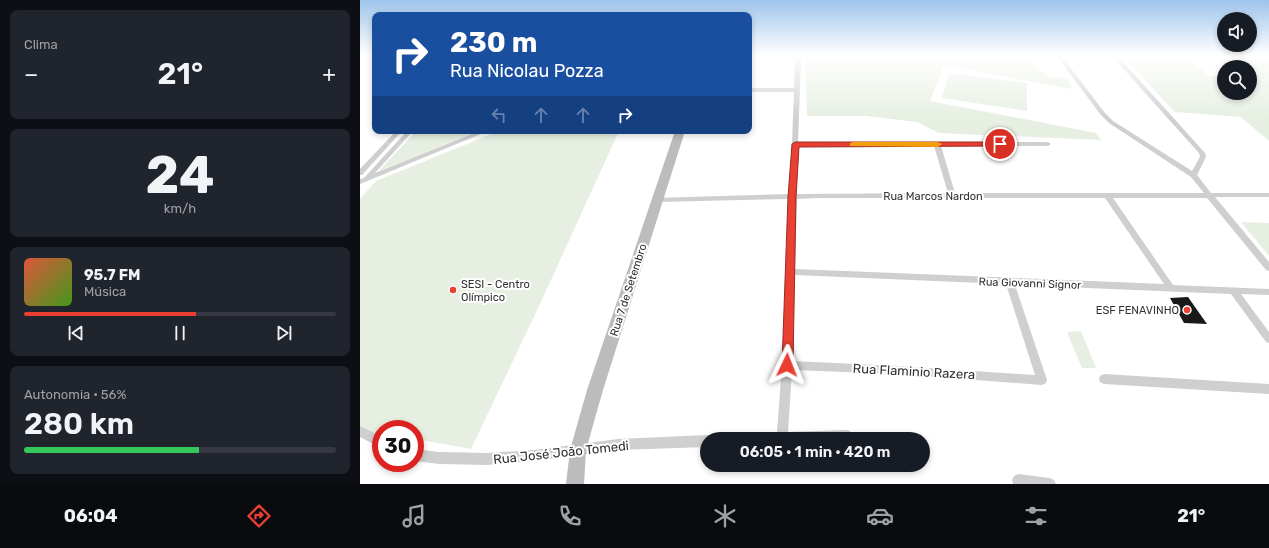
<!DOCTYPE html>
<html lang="pt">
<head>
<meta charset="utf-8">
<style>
  body { margin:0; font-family:Rubik,sans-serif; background:#20242c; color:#f1f3f6; height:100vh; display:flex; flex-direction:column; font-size:15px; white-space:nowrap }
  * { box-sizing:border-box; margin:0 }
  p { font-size:13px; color:#9ea1a6 }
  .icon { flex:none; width:22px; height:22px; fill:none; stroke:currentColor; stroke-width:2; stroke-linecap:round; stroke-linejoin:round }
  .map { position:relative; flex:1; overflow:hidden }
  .sheet { display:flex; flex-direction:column; gap:10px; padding:10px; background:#0d0f14; width:360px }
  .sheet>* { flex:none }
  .top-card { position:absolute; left:12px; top:12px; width:380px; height:122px; border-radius:8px; box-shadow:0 2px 6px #0003; background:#1a4fa0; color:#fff; overflow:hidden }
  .buttons { position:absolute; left:857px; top:12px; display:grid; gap:8px }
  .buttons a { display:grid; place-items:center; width:40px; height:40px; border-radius:50%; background:#171b24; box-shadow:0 2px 6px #0003; font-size:20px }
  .speed { position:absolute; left:12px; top:420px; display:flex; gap:8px; font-size:20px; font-weight:700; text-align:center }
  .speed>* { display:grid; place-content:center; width:52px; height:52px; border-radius:50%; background:#171b24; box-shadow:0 2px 6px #0003; line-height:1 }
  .speed .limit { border:6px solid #d22; background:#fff; color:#111 }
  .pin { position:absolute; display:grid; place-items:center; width:34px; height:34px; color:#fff; margin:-17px; border:2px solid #fff; border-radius:50%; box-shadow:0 1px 4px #0007 }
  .me { position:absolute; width:44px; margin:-22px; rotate:2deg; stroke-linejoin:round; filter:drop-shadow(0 0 3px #0008) }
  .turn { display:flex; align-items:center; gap:14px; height:84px; padding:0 12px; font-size:18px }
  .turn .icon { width:52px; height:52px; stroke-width:2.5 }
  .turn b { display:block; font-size:28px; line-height:34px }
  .lanes { display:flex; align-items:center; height:38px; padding:0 12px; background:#0003; justify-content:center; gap:20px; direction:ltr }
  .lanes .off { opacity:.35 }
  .big { font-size:30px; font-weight:600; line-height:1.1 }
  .sheet .card { flex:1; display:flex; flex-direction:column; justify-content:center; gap:6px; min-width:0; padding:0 14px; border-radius:8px; background:#20242c }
  .sheet .dial { align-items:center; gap:0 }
  .dial b { font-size:52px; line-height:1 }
  .song { display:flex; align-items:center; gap:12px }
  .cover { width:48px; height:48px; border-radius:6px; background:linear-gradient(135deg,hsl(10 70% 55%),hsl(100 70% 35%)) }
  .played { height:4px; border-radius:2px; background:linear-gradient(90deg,#ea4034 55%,#363941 55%) }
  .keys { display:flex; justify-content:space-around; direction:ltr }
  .heat { display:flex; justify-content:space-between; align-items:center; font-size:22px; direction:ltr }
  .charge { height:6px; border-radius:3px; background:linear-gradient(90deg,#34c759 56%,#363941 0) }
  .trip { position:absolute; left:340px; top:432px; width:230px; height:40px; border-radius:20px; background:#171b24; box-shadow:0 2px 6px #0003; font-weight:600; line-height:40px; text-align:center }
  .tabs { display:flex; height:64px; justify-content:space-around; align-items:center; background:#090b0e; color:#9ea1a6 }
  .tabs .icon { width:28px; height:28px }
  .tabs .active { color:#ea4034 }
  .tabs b { font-size:18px; color:#f1f3f6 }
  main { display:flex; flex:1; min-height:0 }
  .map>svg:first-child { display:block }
  .green { fill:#e6efe1 }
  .building { fill:#191919 }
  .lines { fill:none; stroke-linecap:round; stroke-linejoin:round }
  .street { fill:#cfcfcf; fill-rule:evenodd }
  .secondary { fill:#bcbcbc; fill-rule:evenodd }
  .route { fill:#ea4034; stroke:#982a22 }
  .slow { fill:#f59e0b }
  .poi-dot { fill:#ea4034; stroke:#fff; stroke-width:1.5 }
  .labels { text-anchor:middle; stroke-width:4; stroke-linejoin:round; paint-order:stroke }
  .street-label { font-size:11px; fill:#323232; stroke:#fff }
  .poi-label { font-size:11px; fill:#323232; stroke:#fff; text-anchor:start }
  .near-street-label { font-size:13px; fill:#323232; stroke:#fff }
</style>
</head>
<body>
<main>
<section class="sheet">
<div class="card"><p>Clima</p>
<div class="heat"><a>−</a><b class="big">21°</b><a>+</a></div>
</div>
<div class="card dial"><b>24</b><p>km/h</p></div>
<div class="card">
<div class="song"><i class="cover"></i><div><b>95.7 FM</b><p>Música</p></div></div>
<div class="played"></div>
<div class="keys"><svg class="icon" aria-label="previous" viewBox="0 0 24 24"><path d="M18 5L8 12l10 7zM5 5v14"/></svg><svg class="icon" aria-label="pause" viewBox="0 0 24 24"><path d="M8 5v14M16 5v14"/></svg><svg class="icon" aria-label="next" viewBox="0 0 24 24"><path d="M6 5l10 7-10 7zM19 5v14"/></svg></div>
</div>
<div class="card"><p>Autonomia · 56%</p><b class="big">280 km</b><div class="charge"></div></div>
</section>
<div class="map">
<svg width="909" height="484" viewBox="0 0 909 484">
  <rect width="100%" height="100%" fill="#fff"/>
  <g class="green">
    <polygon points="445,54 663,54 667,60 690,77 707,78 712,89 584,65 570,101 736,133 741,140 579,133 557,122 506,116 447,116"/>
    <polygon points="761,54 823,54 849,76 864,76 864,93 890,93 890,67 864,67 864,74 858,54 869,54 907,62 898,54 909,54 909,141 881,117 815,112"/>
    <polygon points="589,73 667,83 667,111 582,98"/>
    <polygon points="56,131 118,131 19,171"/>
    <polygon points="139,131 259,131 180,304 111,449 55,439 55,429 21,429 21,434 0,430 0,199 16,181"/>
    <polygon points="881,222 909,223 909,256"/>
    <polygon points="721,331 736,368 722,368 707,332"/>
  </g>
  <polygon class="building" points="828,297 847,324 824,323 810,298"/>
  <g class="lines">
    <g class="street">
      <path d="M695,54h5l45,59 8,8 79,50 8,-14 -1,-4 -89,-99h6l89,99 1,4 -9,18 14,18h58v4h-54l54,65v9l-3,-1 -59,-72h-94l60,87 96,4v6l-28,-1 28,38v11l-3,-1 -35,-48 -216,-9 32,95 -1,3 -4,2 -143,-11 -107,-4 -4,62 58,-2 4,1 1,4 -1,4h-106l2,-4 4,-1 27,-2 5,-67 7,-166 -132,3 -4,-2 1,-2 136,-4 4,-102h-45v-4h45l1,-28 3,-2 3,2 -3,82h250l3,2 -3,2h-107l14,47h249l-13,-16 -82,-54 -8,-8zM438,146h136l14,47 -151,1zM458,198h287l59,86 -369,-15 2,-70zM434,275l212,9 29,91 -136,-9 -107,-5z"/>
      <polygon points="36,131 42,131 2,175 0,175 0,169"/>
      <polygon points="47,131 53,131 15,173 119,131 128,131 0,184 0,179 4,178"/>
      <polygon points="744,374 909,384 909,394 744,384 740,382 739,379 740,376"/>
      <polygon points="0,426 21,436 21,448 0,437"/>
      <polygon points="347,435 351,437 352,439 347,439 347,447 258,450 174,461 127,465 79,464 55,461 55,449 79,452 127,453 174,450 258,439"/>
      <polygon points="658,474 690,478 694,480 696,484 653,484 652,480 654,476"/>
    </g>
    <polygon class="secondary" points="315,131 325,131 243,390 226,450 224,484 206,484 210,450 227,390"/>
  </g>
  <linearGradient id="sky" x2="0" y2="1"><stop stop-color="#9dc4ea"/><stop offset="0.45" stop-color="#fff"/><stop offset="1" stop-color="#fff" stop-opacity="0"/></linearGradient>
  <rect width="909" height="121" fill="url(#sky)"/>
  <polygon class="route" points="435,142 640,142 644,144 640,146 439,147 436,197 433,365 431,368 427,370 423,368 422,365 428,197 432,144"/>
  <polygon class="slow" points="493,142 578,142 582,144 578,147 490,146 490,143"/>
  <g class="poi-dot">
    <circle cx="93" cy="290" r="4"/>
    <circle cx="827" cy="310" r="4"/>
  </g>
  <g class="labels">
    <g class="street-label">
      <text x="573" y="200">Rua Marcos Nardon</text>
      <text transform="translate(670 283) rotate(2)" y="4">Rua Giovanni Signor</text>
      <text transform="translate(268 290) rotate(-72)" y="4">Rua 7 de Setembro</text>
    </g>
    <g class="poi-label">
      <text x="101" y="288">SESI - Centro<tspan x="101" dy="13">Olímpico</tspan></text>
      <text x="819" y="314" text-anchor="end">ESF FENAVINHO</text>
    </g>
    <g class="near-street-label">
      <text transform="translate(554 371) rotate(3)" y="5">Rua Flaminio Razera</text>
      <text transform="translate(201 452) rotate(-6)" y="5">Rua José João Tomedi</text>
    </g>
  </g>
</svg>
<div class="buttons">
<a><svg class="icon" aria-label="sound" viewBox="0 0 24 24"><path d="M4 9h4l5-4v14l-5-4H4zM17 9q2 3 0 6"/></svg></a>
<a><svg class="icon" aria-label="search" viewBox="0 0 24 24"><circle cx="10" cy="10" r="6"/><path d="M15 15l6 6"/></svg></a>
</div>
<div class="speed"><div class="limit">30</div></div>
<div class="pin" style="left:640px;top:144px;background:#d93025"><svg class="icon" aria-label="arrive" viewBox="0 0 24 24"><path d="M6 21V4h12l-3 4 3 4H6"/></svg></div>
<svg class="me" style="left:427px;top:365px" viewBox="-20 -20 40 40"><path d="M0-17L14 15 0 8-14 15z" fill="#ea4034" stroke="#fff" stroke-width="4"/></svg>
<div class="trip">06:05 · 1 min · 420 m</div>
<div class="top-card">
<div class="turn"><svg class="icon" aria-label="right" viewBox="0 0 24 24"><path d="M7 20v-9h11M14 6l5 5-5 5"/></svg><div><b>230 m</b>Rua Nicolau Pozza</div></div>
<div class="lanes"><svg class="icon off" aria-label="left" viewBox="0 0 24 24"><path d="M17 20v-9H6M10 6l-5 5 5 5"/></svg><svg class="icon off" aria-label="ahead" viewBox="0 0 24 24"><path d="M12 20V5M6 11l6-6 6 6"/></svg><svg class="icon off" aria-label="ahead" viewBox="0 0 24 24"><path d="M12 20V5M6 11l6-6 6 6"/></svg><svg class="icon" aria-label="right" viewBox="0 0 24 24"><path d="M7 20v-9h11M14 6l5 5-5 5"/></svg></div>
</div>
</div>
</main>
<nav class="tabs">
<b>06:04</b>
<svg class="icon active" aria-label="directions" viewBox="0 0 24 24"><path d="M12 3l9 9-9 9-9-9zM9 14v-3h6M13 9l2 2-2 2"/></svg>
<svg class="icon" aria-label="music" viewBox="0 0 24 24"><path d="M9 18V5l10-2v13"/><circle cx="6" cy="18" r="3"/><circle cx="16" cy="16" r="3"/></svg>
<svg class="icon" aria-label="phone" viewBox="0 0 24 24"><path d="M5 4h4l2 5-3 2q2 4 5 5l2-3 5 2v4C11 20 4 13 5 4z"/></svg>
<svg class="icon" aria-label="climate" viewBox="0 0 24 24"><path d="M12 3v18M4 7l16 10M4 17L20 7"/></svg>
<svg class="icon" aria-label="car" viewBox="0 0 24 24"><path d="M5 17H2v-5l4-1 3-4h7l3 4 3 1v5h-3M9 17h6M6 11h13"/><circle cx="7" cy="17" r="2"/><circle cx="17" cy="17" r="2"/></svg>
<svg class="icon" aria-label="filters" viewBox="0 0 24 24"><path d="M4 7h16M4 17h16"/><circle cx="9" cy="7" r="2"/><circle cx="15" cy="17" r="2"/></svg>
<b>21°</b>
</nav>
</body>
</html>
